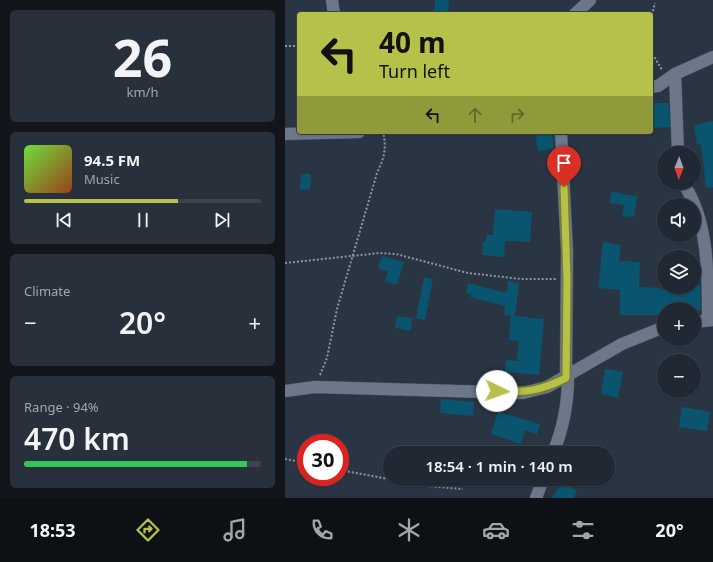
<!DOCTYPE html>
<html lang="en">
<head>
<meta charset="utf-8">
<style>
  body { margin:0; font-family:"Noto Sans",sans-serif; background:#28303b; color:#f1f3f6; height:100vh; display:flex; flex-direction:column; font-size:15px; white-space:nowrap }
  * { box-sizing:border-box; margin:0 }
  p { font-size:13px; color:#a2a6ac }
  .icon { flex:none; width:22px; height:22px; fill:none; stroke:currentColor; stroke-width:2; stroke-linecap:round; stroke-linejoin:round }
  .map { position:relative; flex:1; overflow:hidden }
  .sheet { display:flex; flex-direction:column; gap:10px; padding:10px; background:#12161c; width:285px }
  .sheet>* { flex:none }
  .hud { position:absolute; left:12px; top:12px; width:356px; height:122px; border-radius:4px; box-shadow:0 1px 3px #0004,0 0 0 1px #3d444e; background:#b6c149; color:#111; overflow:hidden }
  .needle { width:26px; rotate:181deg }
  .fabs { position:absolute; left:372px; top:146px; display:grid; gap:8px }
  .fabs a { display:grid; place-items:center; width:44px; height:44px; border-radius:50%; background:#202833; box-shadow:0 1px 3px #0004,0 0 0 1px #3d444e; font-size:20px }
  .speed { position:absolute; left:12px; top:434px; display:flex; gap:8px; font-size:20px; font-weight:700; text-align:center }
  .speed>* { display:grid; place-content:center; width:52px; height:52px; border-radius:50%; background:#202833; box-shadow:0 1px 3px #0004,0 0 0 1px #3d444e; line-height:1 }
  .speed .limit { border:6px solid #d22; background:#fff; color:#111 }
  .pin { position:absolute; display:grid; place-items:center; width:34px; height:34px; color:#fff; margin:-41px -17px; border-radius:50% 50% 50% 0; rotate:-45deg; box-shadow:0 0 4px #0007 }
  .pin .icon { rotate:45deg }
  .me { position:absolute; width:44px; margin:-22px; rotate:93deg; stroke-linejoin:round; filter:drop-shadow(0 0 3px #0008) }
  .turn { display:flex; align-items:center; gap:14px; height:84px; padding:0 16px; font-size:18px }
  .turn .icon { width:52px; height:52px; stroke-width:2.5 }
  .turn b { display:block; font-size:28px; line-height:34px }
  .lanes { display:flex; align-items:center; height:38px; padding:0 16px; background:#0003; justify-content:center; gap:20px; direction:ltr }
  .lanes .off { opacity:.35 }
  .big { font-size:30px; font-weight:600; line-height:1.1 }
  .sheet .tile { flex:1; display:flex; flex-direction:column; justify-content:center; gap:6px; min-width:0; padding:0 14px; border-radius:6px; background:#28303b }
  .sheet .dial { align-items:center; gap:0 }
  .dial b { font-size:52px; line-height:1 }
  .song { display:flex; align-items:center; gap:12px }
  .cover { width:48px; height:48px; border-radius:6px; background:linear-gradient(135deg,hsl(100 70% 55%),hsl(20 70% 35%)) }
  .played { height:4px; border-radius:2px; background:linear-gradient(90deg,#b6c149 65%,#3d444e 65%) }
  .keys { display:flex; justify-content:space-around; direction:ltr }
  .heat { display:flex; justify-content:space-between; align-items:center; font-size:22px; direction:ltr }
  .charge { height:6px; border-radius:3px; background:linear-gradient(90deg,#34c759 94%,#3d444e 0) }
  .trip { position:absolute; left:98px; top:446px; width:232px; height:40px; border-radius:20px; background:#202833; box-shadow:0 1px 3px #0004,0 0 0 1px #3d444e; font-weight:600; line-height:40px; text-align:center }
  .dock { display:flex; height:64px; justify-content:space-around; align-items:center; background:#0d1014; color:#a2a6ac }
  .dock .icon { width:28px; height:28px }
  .dock .on { color:#b6c149 }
  .dock b { font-size:18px; color:#f1f3f6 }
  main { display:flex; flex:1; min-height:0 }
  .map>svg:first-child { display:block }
  .building { fill:#09546e }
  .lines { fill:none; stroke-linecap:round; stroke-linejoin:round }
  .minor-casing { stroke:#4a525f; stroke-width:13 }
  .path { stroke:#8d96a2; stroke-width:2; stroke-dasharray:2 2; stroke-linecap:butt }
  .minor { stroke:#6c788a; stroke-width:12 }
  .route-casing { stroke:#767d2f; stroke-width:10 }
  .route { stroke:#b6c149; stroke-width:7 }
</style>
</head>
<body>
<main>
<section class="sheet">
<div class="tile dial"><b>26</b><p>km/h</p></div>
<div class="tile">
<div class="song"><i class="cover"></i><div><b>94.5 FM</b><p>Music</p></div></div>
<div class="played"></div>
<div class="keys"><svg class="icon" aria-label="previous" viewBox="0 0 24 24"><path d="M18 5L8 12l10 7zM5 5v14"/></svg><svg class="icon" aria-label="pause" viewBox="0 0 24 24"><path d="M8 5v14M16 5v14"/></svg><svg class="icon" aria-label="next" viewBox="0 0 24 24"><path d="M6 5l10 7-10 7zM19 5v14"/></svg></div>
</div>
<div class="tile"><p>Climate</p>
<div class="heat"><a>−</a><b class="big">20°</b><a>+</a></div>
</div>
<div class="tile"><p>Range · 94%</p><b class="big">470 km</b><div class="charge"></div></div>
</section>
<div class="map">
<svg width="428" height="498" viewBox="0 0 428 498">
  <rect width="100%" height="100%" fill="#2a3544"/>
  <g class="building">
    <polygon points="150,0 164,0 163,14 149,14"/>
    <polygon points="368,103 384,103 385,127 369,128"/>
    <polygon points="428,121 428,187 421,188 416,144 412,145 409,125"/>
    <polygon points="267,132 269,149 253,151 250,133"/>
    <polygon points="16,174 26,174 25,190 15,189"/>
    <polygon points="326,192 352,196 349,217 337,216 339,205 325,203"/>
    <polygon points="210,209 247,212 245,242 220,241 219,257 197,255 198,241 201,242 201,235 208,235"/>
    <polygon points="318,242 336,245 334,261 355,262 354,287 376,288 375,290 407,288 409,285 415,285 416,310 379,309 379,315 335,315 335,290 313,288"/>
    <polygon points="97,256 119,262 112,285 100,281 103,271 93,269"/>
    <polygon points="139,277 148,279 140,320 131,318"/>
    <polygon points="223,281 234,283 230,316 259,319 254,375 220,372 221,360 232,361 234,341 224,340 226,316 219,315 220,306 185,297 186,294 181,293 183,283 222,293"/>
    <polygon points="112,316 127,318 126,331 110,328"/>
    <polygon points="320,369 338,372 333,398 316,394"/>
    <polygon points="156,399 189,402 188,416 155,413"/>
    <polygon points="397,407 425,412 422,431 394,427"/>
    <polygon points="213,412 255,424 252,434 240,430 236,444 206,434"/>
    <polygon points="277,482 292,491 288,498 267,498"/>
  </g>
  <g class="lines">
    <defs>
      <g id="minor">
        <polyline points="47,0 49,14"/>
        <polyline points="290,14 305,0"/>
        <polyline points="390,74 393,153"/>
        <polyline points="366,87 373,86 390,74 428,57"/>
        <polyline points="276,132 282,251 281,378"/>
        <polyline points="0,134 74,132"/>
        <path d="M398,183c26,38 25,93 25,137"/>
        <polyline points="409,322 428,320"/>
        <polyline points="0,391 30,387 238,393 262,387 337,344 379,327"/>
        <path d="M268,453c11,-26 15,-49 15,-77"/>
        <polyline points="251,498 258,479"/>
      </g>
    </defs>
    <use href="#minor" class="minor-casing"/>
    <g class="path">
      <polyline points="366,19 370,3"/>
      <polyline points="0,46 14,46"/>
      <polyline points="366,46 367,53 377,70"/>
      <polyline points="0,263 95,253 111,254 183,273 236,279 271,279"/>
      <path d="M35,375l7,-17 10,-49 40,-136c7,-15 10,-25 6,-41"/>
      <polyline points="0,459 21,463"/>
      <polyline points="55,470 141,486 178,489"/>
    </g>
    <use href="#minor" class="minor"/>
  </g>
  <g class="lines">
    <defs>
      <path id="route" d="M212,391c28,2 43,0 69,-13l1,-99 -3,-92"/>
    </defs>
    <use href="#route" class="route-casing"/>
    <use href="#route" class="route"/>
  </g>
</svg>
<div class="fabs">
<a><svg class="needle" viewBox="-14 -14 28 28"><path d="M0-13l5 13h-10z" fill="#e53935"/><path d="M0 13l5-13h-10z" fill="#a2a6ac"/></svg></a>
<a><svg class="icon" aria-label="sound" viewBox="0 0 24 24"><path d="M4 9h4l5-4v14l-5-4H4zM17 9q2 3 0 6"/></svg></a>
<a><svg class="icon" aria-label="layers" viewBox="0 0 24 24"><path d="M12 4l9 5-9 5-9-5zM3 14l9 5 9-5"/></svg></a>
<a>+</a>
<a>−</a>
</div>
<div class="speed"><div class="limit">30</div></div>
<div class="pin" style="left:279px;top:187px;background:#d93025"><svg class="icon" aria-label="arrive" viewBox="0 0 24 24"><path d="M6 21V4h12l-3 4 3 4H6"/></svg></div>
<svg class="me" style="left:212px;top:391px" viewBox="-20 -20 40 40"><circle r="19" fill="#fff"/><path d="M0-13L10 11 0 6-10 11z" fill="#b6c149"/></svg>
<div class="trip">18:54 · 1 min · 140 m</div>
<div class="hud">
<div class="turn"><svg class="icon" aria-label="left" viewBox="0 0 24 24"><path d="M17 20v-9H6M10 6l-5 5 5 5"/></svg><div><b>40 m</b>Turn left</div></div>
<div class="lanes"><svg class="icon" aria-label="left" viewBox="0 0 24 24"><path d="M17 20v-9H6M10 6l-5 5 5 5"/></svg><svg class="icon off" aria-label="ahead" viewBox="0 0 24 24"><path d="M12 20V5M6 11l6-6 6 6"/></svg><svg class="icon off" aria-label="right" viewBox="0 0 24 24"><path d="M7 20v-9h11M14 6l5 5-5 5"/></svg></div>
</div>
</div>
</main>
<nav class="dock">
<b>18:53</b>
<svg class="icon on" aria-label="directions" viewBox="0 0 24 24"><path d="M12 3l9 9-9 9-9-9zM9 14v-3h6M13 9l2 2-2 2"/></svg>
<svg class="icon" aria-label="music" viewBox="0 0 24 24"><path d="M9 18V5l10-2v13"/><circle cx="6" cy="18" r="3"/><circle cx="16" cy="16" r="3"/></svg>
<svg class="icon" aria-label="phone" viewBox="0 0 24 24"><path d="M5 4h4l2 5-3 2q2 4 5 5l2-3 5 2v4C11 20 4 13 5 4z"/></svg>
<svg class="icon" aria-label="climate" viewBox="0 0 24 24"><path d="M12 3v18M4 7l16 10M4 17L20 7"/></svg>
<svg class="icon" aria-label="car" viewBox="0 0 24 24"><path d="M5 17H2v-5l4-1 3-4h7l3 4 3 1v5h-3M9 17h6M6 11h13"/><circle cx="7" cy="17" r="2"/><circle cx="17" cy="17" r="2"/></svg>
<svg class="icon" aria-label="filters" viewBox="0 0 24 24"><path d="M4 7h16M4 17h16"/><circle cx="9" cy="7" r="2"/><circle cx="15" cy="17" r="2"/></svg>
<b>20°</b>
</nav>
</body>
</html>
